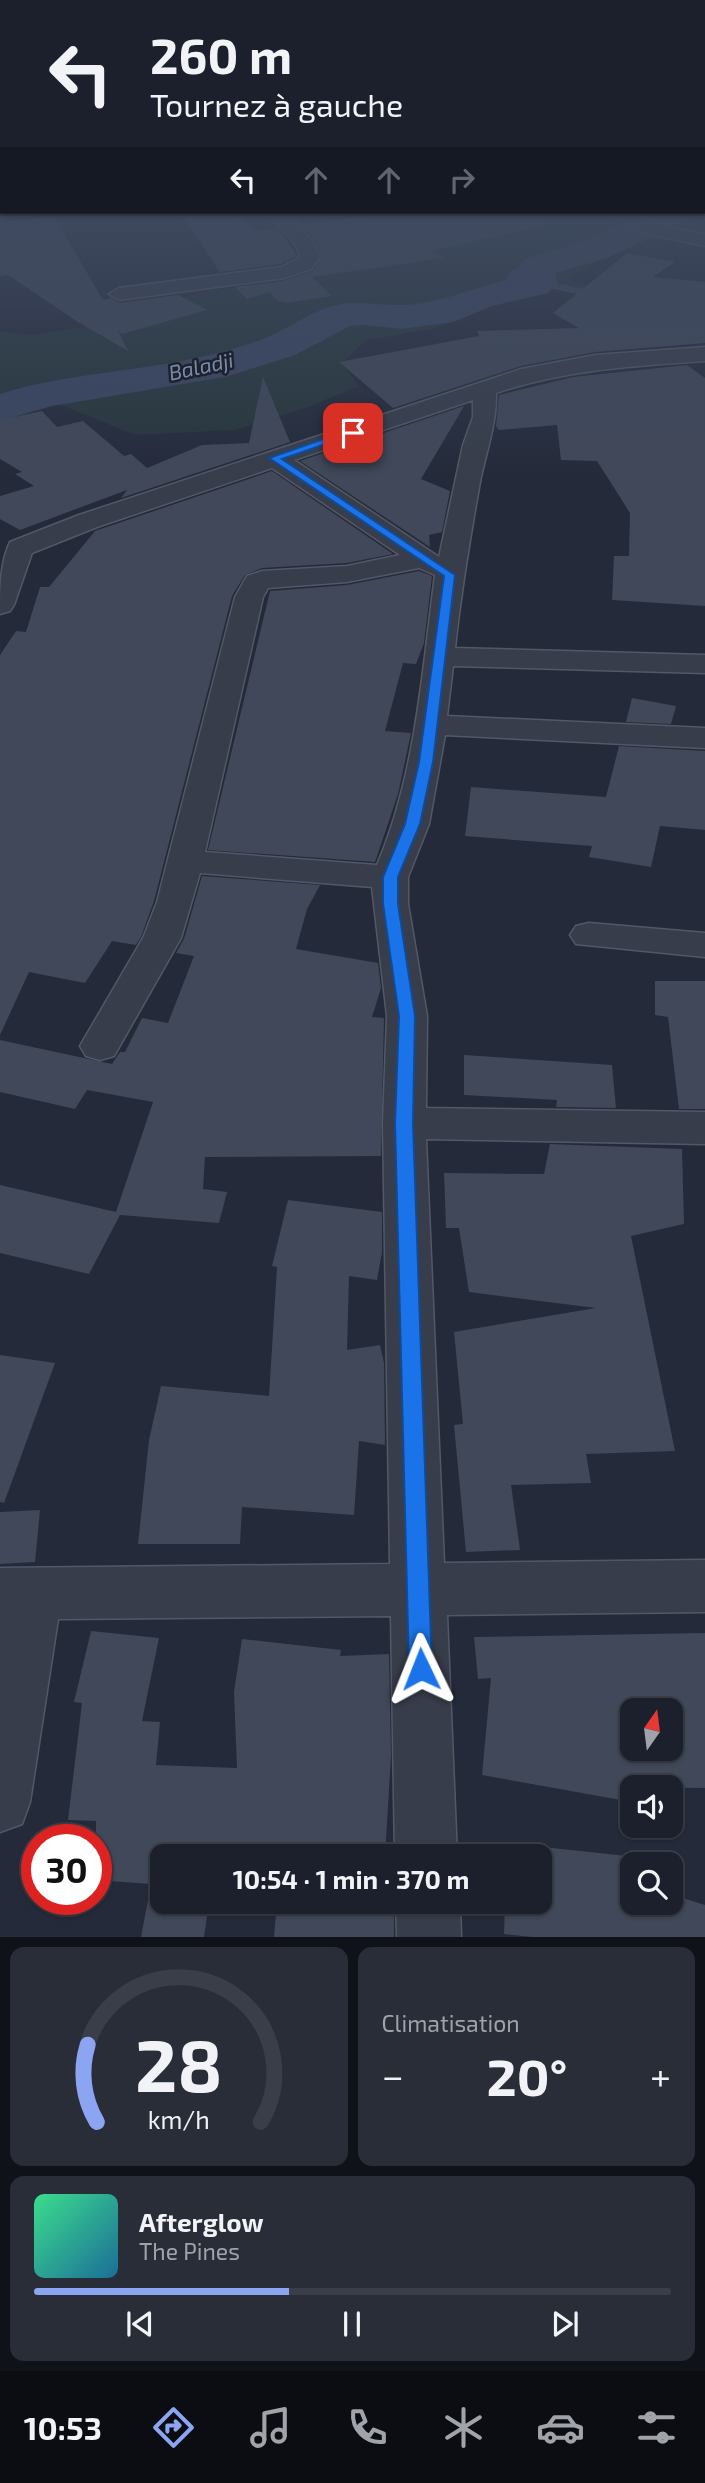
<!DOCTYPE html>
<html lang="fr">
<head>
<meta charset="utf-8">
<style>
  body { margin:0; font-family:"Exo 2",sans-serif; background:#282d38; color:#f1f3f6; height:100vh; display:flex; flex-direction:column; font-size:26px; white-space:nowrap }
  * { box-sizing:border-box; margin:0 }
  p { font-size:23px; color:#a0a3a9 }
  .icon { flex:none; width:38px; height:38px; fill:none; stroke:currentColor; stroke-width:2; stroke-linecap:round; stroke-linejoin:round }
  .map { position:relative; height:1937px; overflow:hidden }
  .side { display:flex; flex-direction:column; gap:10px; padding:10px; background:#0f1218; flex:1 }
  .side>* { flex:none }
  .guide { position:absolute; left:0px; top:0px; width:705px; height:214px; box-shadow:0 2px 5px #0004,0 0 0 2px #393e48; background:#1b202c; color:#f1f3f6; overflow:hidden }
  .needle { width:46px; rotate:14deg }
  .tools { position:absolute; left:620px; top:1698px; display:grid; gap:14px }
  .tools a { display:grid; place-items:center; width:63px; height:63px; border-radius:14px; background:#1b202c; box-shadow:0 2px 5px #0004,0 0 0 2px #393e48; font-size:35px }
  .speed { position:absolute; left:21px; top:1824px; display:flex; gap:14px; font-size:35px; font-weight:700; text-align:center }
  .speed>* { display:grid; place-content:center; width:91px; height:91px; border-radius:50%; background:#1b202c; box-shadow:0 2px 5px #0004,0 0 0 2px #393e48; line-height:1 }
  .speed .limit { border:10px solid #d22; background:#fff; color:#111 }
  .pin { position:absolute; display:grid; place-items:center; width:60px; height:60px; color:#fff; margin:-30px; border-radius:14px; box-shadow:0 4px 10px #0006 }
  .me { position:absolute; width:77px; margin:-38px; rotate:358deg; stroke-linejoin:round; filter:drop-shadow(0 0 5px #0008) }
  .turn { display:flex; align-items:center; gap:24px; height:147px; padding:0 35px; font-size:32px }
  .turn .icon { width:91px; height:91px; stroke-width:2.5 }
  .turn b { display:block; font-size:49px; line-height:60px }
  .lanes { display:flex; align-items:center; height:66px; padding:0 35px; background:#0003; justify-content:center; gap:35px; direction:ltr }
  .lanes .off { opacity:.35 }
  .big { font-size:52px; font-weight:700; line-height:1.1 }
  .side .card { flex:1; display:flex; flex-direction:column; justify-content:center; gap:10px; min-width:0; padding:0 24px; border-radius:14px; background:#282d38 }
  .side .dial { align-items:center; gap:0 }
  .dial svg { height:182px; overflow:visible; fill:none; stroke:#393e48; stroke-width:7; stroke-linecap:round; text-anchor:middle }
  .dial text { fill:#f1f3f6; stroke:none }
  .song { display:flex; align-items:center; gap:21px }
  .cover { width:84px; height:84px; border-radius:10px; background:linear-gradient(135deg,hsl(150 70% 55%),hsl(200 70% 35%)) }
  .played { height:7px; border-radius:4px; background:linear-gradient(90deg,#8ca5f2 40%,#393e48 40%) }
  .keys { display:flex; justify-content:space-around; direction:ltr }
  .heat { display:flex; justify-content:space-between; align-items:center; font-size:38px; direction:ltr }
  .side .tiles { flex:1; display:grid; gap:10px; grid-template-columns:1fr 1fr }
  .card:last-child { grid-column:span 2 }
  .trip { position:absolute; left:150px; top:1844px; width:402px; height:70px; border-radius:14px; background:#1b202c; box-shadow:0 2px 5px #0004,0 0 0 2px #393e48; font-weight:700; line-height:70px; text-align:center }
  .dock { display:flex; height:112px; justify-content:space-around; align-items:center; background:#0b0d12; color:#a0a3a9 }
  .dock .icon { width:49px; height:49px }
  .dock .on { color:#8ca5f2 }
  .dock b { font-size:32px; color:#f1f3f6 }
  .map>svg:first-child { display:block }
  .green { fill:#26363b }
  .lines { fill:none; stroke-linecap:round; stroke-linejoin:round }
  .stream { stroke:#3a4562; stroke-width:6 }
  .river { fill:#3a4562; fill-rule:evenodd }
  .building { fill:#404859; fill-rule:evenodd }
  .minor-casing { stroke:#535865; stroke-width:3 }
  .minor { fill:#373d4a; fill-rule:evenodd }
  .route { fill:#1a73e8; stroke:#114b97; stroke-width:2 }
  .labels { text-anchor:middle; stroke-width:5; stroke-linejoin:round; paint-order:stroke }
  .far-water-label { font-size:21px; font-style:italic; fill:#7c8aac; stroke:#1d222f }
</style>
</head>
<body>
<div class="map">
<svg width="705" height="1937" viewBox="0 0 705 1937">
  <rect width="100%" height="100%" fill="#242a3a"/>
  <path class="green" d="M704,207l1,9c-31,11 -64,10 -85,37h-11l-41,26 61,21 -38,-8 -53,-4 -106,41 -66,11 -24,23 17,23 -48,20 -76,24 -100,5 -96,-39 -39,8v-72l33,3 52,-8 115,-35 68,-8 40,-16 80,-10 171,-46h145z"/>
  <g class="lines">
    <polyline class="stream" points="524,279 596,295"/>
    <path class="river" d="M650,212h45l-5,7 -83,39 -52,15 2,10 -9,10 -56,13 -39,16 -51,7 -38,-4 -14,1 -55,29 -70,22 -173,29 -52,15v-27c67,-21 137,-22 205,-38 20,-4 42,-11 61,-18 22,-9 41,-24 63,-31 26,-8 48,-1 74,-2 36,-1 69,-17 103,-25l5,-9 6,-2 8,-10 56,-17z"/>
  </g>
  <g class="building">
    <polygon points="180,212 232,212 236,217 242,216 255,231 278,228 297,256 280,264 220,272"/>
    <polygon points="398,212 544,212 545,225 431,251 444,258 312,277 332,296 286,303 277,300 269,292 247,299 235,287 284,281 313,271 322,256 315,240 302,225"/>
    <polygon points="54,217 103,300 111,298 119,303 178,295 207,310 122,334 118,331 128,351 78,322 8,275 0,276 0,222"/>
    <polygon points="627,253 675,262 653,277 705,282 705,343 595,352 521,366 393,408 339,362 479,336 477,331 579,328 553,313"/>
    <polygon points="687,365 705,378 705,606 612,600 614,556 629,556 630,513 597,461 561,460 557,425 499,430 496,426 499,395 573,377"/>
    <polygon points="263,377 290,442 121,498 127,490 20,530 0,519 0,496 34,486 15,474 22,472 0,459 0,420 42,411 57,427 83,421 124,456 131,454 147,468 202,445 249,443"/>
    <polygon points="464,406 421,479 450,491 442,532 429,535 430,547 300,461"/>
    <polygon points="272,471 393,554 347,563 262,568 245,575 232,596 154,901 141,937 136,945 112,941 85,983 29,972 0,1035 0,655 16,631 26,632 40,587 49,587 95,531"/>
    <polygon points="419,571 432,576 424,643 416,664 403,663 385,731 411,733 398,794 375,862 208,850 270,591 347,585"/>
    <polygon points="632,698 676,706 671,724 626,722"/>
    <polygon points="619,746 705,751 705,830 660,826 651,867 589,857 592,846 465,836 471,787 606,797"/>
    <polygon points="202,876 320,885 307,909 296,949 378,963 381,988 372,1017 384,1018 381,1156 205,1157 203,1189 227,1192 219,1223 120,1215 89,1274 0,1253 0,1185 116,1212 153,1102 87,1090 75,1109 0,1092 0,1040 112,1064 120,1052 125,1052 142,1018 168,1023 194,956 176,953 184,939"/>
    <polygon points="655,981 705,981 705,1109 679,1109 668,1017 655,1015"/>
    <polygon points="464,1055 612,1065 616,1108 556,1107 557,1100 464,1095"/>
    <polygon points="550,1144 682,1149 684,1224 631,1236 675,1451 586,1454 591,1483 511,1485 520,1550 466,1552 454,1425 463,1424 454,1332 596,1308 469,1292 459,1228 446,1228 444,1173 544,1174"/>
    <polygon points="288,1200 382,1212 382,1252 377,1280 349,1276 347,1350 380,1345 384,1363 385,1445 359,1441 354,1515 242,1507 240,1544 138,1544 149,1440 161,1386 269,1396 277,1267 272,1266"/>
    <polygon points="0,1355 55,1363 4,1503 0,1502"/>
    <polygon points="40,1510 35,1562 0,1564 0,1512"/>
    <polygon points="91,1631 159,1638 142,1721 160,1722 156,1765 237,1768 234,1692 242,1639 341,1650 340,1656 389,1654 391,1756 385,1857 163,1857 163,1902 209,1902 204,1937 141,1937 151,1884 96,1880 96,1821 68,1820 82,1703 74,1702"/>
    <path d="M705,1633v155l-73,-1v15l-150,-27 9,-97 -13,1 -4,-42zM632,1710h38v38h-38z"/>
    <polygon points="506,1843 655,1859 655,1864 632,1864 632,1902 670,1902 670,1894 705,1905 705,1937 532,1937 504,1934 505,1902 541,1902 541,1857 506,1857"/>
    <polygon points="277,1902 394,1914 394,1937 274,1937"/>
  </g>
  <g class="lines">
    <defs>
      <g id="minor">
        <polygon points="2,207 2,212 22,212 19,216 0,218"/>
        <polygon points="268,212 287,212 313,242 320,257 311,269 284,278 119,300 109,294 119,288 281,267 300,257 297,247"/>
        <polygon points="605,212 629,212 664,226 705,234 705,246 652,235"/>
        <path d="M705,347v14c-72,5 -141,9 -209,32 1,30 -10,59 -16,89 -10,56 -19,110 -25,166l250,7v18l-252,-7 -6,50 258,12v20l-260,-13 -16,89 -21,53v27l19,112 -1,92 279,4v32l-279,-5 18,424 261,-3v52l-258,3 10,242h-62l-4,-241 -333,3 -28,183 -8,22 -22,8v-264l390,-4 -7,-441 4,-107 -15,-129 -172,-14 -19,65 -67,118 -14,4 -14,-4 -6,-10 63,-108 14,-36 78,-305 12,-21 15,-5 85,-5 53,-11 -128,-87 -175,59 -65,26 -18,52 -4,6 -10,3c0,-25 0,-51 10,-72l69,-27 442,-146 74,-14zM473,400v17l-10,28 -24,112 -145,-97zM419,568l16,7c-13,98 -19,198 -58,290l-172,-13 58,-255 5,-9 79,-6z"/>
        <polygon points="589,923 705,933 705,957 576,944 570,935 576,926"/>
        <polygon points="396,1902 460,1902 461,1937 397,1937"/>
      </g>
    </defs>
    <use href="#minor" class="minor-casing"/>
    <use href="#minor" class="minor"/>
  </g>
  <linearGradient id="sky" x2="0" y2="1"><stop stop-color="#141720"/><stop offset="0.43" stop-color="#3f4a60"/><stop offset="1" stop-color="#3f4a60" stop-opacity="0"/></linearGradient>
  <rect width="705" height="478" fill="url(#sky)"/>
  <polygon class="route" points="349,430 358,433 282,459 455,575 433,762 420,824 398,877 398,904 415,1016 413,1123 432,1669 429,1678 421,1681 412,1678 409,1669 395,1123 399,1016 383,904 383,877 405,824 419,762 444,576 269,458"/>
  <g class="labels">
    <g class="far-water-label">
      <text transform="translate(201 367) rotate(-12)" y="7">Baladji</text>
    </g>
  </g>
</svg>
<div class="tools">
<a><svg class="needle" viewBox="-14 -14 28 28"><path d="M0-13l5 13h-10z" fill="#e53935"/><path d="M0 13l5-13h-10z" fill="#a0a3a9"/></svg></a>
<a><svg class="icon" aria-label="sound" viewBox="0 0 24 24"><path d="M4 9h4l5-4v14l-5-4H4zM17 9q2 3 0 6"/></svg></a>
<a><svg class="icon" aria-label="search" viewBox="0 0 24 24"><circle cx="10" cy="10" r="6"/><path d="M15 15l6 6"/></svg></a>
</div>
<div class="speed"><div class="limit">30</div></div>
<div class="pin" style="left:353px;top:433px;background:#d93025"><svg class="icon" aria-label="arrive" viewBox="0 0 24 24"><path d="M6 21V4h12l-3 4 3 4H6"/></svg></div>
<svg class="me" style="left:421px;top:1669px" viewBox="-20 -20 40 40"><path d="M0-17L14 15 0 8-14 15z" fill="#1a73e8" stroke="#fff" stroke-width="4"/></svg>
<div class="trip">10:54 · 1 min · 370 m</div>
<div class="guide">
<div class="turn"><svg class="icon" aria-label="left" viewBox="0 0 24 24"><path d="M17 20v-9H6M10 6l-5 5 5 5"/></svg><div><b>260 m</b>Tournez à gauche</div></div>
<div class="lanes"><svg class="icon" aria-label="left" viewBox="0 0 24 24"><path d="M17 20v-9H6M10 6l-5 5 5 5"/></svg><svg class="icon off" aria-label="ahead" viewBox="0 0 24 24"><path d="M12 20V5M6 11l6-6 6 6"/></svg><svg class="icon off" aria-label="ahead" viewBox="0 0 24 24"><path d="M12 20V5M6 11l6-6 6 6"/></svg><svg class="icon off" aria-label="right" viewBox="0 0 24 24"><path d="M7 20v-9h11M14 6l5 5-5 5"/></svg></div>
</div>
</div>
<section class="side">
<div class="tiles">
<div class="card dial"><svg viewBox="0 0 100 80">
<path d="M14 69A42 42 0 1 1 86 69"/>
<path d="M14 69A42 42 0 0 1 10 35" stroke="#8ca5f2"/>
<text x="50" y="56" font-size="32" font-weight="700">28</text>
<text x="50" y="72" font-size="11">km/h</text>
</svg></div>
<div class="card"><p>Climatisation</p>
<div class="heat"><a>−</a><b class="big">20°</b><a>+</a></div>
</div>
<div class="card">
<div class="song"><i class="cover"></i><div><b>Afterglow</b><p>The Pines</p></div></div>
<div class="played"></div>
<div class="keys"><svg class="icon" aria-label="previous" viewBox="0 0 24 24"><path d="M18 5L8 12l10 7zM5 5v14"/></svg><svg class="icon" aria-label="pause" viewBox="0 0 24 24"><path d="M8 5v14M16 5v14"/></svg><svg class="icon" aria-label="next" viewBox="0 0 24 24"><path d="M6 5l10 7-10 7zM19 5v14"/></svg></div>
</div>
</div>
</section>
<nav class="dock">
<b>10:53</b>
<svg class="icon on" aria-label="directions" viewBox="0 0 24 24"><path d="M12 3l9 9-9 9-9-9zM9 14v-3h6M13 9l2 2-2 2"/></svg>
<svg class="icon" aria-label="music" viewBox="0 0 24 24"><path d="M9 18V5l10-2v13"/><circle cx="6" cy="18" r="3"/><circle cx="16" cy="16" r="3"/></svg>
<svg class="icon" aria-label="phone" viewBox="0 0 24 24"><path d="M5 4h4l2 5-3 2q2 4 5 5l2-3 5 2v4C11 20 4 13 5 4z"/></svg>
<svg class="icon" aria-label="climate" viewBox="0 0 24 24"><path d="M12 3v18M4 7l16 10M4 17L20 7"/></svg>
<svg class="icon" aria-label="car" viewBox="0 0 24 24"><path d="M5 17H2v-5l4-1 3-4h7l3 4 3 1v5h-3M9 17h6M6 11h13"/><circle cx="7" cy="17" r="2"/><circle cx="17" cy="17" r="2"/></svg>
<svg class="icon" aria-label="filters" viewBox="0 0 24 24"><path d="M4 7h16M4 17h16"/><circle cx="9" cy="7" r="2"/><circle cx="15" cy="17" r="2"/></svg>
</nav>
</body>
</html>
